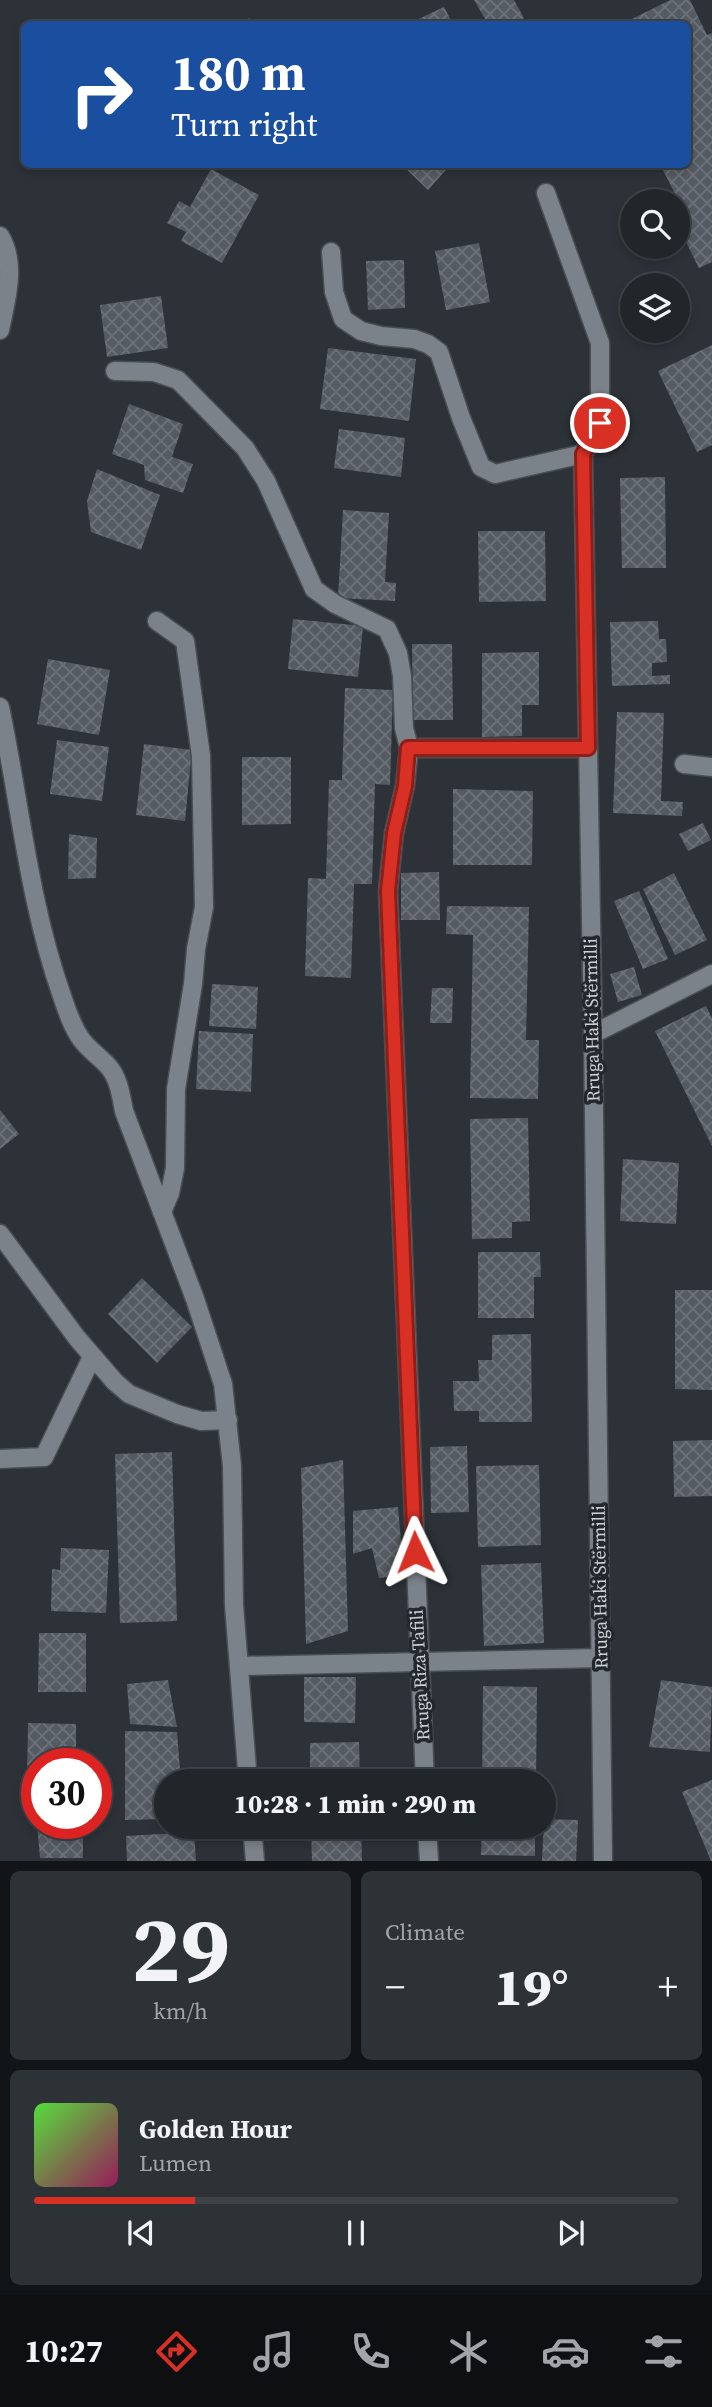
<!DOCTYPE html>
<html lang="en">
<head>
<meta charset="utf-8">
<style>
  body { margin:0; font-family:"Source Serif 4",serif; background:#2d3236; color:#f1f3f6; height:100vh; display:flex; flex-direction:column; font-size:26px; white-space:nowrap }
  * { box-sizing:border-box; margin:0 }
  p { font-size:23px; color:#a2a5a8 }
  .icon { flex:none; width:38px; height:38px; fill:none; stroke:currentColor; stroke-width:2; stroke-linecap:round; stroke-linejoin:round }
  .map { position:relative; height:1861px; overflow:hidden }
  .details { display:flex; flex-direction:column; gap:10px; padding:10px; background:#121517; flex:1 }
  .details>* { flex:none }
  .guide { position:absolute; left:21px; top:21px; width:670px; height:147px; border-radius:10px; box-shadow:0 4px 10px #0003,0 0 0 2px #3e4347; background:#1a4fa0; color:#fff; overflow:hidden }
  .buttons { position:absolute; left:620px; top:189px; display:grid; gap:14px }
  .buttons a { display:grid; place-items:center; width:70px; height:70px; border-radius:50%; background:#21262a; box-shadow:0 4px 10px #0003,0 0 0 2px #3e4347; font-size:35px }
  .speed { position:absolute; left:21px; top:1748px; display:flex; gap:14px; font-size:35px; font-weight:700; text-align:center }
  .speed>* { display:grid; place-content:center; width:91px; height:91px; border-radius:50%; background:#21262a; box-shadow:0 4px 10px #0003,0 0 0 2px #3e4347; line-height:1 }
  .speed .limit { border:10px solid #d22; background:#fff; color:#111 }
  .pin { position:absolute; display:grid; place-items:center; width:60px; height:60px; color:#fff; margin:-30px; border:4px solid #fff; border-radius:50%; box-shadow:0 2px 7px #0007 }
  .me { position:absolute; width:77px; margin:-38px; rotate:358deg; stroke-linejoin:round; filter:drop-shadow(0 0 5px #0008) }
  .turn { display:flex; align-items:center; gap:24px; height:147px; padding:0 35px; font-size:32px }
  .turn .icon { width:91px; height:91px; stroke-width:2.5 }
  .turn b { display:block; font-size:49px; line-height:60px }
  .big { font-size:52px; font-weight:800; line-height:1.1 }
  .details .tile { flex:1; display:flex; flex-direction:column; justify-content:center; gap:10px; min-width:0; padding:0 24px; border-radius:10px; background:#2d3236 }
  .details .dial { align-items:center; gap:0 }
  .dial b { font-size:91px; line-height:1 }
  .song { display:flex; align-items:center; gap:21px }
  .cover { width:84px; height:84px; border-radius:10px; background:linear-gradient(135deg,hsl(110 70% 55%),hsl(330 70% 35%)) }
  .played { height:7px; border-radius:4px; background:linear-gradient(90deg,#d93025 25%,#3e4347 25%) }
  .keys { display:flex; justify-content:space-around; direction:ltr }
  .heat { display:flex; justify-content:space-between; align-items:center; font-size:38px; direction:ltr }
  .details .tiles { flex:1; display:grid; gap:10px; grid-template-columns:1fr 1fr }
  .tile:last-child { grid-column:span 2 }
  .trip { position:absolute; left:154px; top:1769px; width:402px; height:70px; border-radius:35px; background:#21262a; box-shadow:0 4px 10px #0003,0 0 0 2px #3e4347; font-weight:800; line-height:70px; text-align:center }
  .menu { display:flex; height:112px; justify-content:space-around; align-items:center; background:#0d0f11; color:#a2a5a8 }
  .menu .icon { width:49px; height:49px }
  .menu .active { color:#d93025 }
  .menu b { font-size:32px; color:#f1f3f6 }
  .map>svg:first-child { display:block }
  .building { fill:url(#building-cross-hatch) }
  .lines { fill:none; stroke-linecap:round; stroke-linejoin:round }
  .minor-casing { stroke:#484e52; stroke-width:21 }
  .minor { stroke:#7b8289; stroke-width:18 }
  .route-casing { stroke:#8d1f18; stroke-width:18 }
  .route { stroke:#d93025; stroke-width:12 }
  .labels { text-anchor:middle; stroke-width:7; stroke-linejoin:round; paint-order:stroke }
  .street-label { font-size:18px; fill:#ced2d6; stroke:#22282e }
</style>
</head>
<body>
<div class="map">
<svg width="712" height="1861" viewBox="0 0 712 1861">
  <defs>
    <pattern id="building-cross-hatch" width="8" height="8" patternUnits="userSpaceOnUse" patternTransform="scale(1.75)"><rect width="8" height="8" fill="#555b62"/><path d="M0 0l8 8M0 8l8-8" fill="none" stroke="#6c7278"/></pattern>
  </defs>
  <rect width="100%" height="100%" fill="#2c3238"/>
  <g class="building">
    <polygon points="474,0 514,0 524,18 513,24 488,24"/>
    <polygon points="670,0 690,0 707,35 712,33 712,262 699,268 677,224 677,218 685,214 660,164 688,164 688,24 635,24 632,19"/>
    <polygon points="444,7 453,24 408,24"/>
    <polygon points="249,18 258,24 244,24"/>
    <polygon points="401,164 451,164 428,190"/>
    <polygon points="211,169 259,195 222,263 181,241 186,232 167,223 179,201 190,207"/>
    <polygon points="479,243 490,302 446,310 435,251"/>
    <polygon points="404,260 405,308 368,310 366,261"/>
    <polygon points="161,296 168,348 107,357 100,305"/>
    <polygon points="712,345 712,445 697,452 658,371"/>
    <polygon points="328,348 416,359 409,421 320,409"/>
    <polygon points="129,404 183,424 172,457 193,464 183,493 145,480 144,465 112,454"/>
    <polygon points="339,429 405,438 401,477 334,468"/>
    <polygon points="97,469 160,495 141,550 91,532 87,501"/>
    <polygon points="665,477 666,568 622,568 620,478"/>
    <polygon points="343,510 389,513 385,582 396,583 395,601 338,598"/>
    <polygon points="478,531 545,531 546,601 479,602"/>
    <polygon points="293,619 363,626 358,677 288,669"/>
    <polygon points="658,621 659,639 666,639 667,662 652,663 652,676 670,675 670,684 612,686 610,622"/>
    <polygon points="412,644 452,644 453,720 413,720"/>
    <polygon points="539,652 539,705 522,705 522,736 482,737 482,653"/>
    <polygon points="48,659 110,670 99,735 37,724"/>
    <polygon points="345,688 393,690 390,785 375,784 372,884 354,884 351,978 305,976 308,878 326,879 329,780 342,780"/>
    <polygon points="617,712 664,713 661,801 683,802 682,816 613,813"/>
    <polygon points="57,740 109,747 102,801 50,794"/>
    <polygon points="144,744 192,750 185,821 136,815"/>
    <polygon points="242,757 291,757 291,824 242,825"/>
    <polygon points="453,789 533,791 532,865 453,865"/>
    <polygon points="703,823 711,840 688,851 679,834"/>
    <polygon points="69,834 97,838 96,878 68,879"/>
    <polygon points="439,872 440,920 401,920 401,873"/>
    <polygon points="674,873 707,940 675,955 643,889"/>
    <polygon points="639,891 668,959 643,969 614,901"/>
    <polygon points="447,906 529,907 526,1040 539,1040 538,1099 470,1098 473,935 446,934"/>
    <polygon points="634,967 642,995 618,1002 610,974"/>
    <polygon points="212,984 258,987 256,1029 209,1026"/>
    <polygon points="432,988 453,988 452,1023 430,1023"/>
    <polygon points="706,1006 712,1018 712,1146 655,1031"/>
    <polygon points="199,1031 253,1034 251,1092 196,1089"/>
    <polygon points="0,1110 19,1134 0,1149"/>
    <polygon points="528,1118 530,1221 512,1222 512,1238 472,1239 470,1119"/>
    <polygon points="623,1159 679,1163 676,1224 620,1221"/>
    <polygon points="478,1252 540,1252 541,1277 534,1277 534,1318 478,1318"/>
    <polygon points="142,1278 192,1327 157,1363 108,1314"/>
    <polygon points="675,1290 712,1290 712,1390 675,1389"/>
    <polygon points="531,1334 532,1422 479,1422 479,1411 454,1411 453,1381 479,1381 478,1360 492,1360 492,1335"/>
    <polygon points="712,1440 712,1496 674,1497 673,1441"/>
    <polygon points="467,1446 469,1512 431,1513 430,1447"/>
    <polygon points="172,1452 177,1621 120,1623 115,1454"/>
    <polygon points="343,1460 348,1631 306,1644 301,1468"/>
    <polygon points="539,1465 541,1545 478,1547 476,1466"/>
    <polygon points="398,1507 404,1575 379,1578 372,1548 353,1554 353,1511"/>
    <polygon points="61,1548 109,1550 106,1613 51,1611 52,1569 60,1570"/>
    <polygon points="541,1563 544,1643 484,1646 481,1565"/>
    <polygon points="39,1633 86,1633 86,1692 38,1692"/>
    <polygon points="304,1677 356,1677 355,1723 304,1722"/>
    <polygon points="168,1680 177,1727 130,1724 127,1684"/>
    <polygon points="661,1680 712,1687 710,1752 649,1747"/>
    <polygon points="483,1686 537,1687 536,1782 482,1782"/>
    <polygon points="28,1723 76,1724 76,1764 37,1764 37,1778 27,1778"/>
    <polygon points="125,1731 177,1732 181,1782 166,1782 166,1819 125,1820"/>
    <polygon points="359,1742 360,1782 310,1782 310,1743"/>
    <polygon points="712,1780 712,1861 711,1861 682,1792"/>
    <polygon points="544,1819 578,1820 576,1861 542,1861"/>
    <polygon points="37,1824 83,1824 83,1858 40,1858"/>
    <polygon points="311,1827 361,1827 362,1861 312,1861"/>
    <polygon points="482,1827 535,1827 535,1856 481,1855"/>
    <polygon points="194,1832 196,1861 127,1861 126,1836"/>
  </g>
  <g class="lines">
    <defs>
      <g id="minor">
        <polyline points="546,193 600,343 600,423 583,454 593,1034 603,1861"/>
        <path d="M0,236c17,28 6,64 0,94"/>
        <polyline points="331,252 334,292 343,319 361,331 381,336 414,339 428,344 439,352 461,418 481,467 495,474 583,454"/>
        <polyline points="115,371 154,372 178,380 245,448 266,481 314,589 335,604 387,629 398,653 402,676 404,728 409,748 405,786 394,833 388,891 425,1782"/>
        <polyline points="157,621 185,641 201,756 204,907 196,949 193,984 176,1089 175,1168 170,1193 162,1212"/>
        <path d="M0,707c20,96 29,196 62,289 5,15 10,30 19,43 8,11 19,18 27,27 11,12 13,30 16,45l71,188 28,85 9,82 2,139 14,177"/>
        <polyline points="409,748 588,748"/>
        <polyline points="684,764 712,767"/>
        <polyline points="593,1034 712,974"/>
        <polyline points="0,1234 77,1338 115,1382 129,1394 177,1414 201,1421 228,1420"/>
        <polyline points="0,1459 44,1457 92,1357"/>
        <polyline points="239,1666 601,1658"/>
        <polyline points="252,1827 255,1861"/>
        <polyline points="427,1827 429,1861"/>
      </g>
    </defs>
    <use href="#minor" class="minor-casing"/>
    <use href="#minor" class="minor"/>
  </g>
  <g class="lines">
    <defs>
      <polyline id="route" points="415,1552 388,891 394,833 405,786 408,748 588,748 583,454 600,423"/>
    </defs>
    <use href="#route" class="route-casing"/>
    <use href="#route" class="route"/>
  </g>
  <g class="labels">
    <g class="street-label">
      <text transform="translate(592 1020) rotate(-91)" y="6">Rruga Haki Stërmilli</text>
      <text transform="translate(600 1587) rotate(-91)" y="6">Rruga Haki Stërmilli</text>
      <text transform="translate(420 1675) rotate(-93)" y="6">Rruga Riza Tafili</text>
    </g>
  </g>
</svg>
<div class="buttons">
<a><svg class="icon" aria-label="search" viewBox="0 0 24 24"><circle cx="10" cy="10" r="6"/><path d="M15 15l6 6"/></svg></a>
<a><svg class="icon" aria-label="layers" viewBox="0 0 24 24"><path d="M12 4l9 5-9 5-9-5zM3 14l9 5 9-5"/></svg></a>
</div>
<div class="speed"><div class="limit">30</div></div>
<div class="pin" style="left:600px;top:423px;background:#d93025"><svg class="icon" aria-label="arrive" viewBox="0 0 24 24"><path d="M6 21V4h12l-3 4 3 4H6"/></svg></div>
<svg class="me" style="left:415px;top:1552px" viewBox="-20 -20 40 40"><path d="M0-17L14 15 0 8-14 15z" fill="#d93025" stroke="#fff" stroke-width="4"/></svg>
<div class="trip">10:28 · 1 min · 290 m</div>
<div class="guide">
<div class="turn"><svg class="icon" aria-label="right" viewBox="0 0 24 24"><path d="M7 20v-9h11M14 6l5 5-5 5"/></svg><div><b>180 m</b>Turn right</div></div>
</div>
</div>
<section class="details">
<div class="tiles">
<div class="tile dial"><b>29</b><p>km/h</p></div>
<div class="tile"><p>Climate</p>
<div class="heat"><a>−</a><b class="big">19°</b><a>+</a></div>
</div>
<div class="tile">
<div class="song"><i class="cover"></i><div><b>Golden Hour</b><p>Lumen</p></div></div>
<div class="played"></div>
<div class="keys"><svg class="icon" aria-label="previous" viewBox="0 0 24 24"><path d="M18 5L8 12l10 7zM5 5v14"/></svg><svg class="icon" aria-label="pause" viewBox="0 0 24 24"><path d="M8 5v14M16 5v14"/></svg><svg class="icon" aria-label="next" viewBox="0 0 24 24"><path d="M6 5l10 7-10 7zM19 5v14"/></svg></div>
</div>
</div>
</section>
<nav class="menu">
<b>10:27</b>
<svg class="icon active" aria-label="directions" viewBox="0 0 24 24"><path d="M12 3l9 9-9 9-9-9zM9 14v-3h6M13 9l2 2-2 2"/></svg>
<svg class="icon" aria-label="music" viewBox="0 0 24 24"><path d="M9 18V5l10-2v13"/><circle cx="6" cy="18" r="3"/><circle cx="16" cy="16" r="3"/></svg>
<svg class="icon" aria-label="phone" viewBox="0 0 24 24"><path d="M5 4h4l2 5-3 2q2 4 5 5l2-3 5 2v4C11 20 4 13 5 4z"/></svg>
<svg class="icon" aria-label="climate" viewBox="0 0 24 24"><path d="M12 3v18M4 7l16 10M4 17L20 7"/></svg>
<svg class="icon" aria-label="car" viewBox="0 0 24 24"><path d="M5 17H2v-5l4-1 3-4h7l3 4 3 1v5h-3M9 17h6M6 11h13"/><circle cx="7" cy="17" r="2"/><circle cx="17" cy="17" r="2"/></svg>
<svg class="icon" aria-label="filters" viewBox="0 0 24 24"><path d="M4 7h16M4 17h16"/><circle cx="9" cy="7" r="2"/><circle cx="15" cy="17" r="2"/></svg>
</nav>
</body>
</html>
